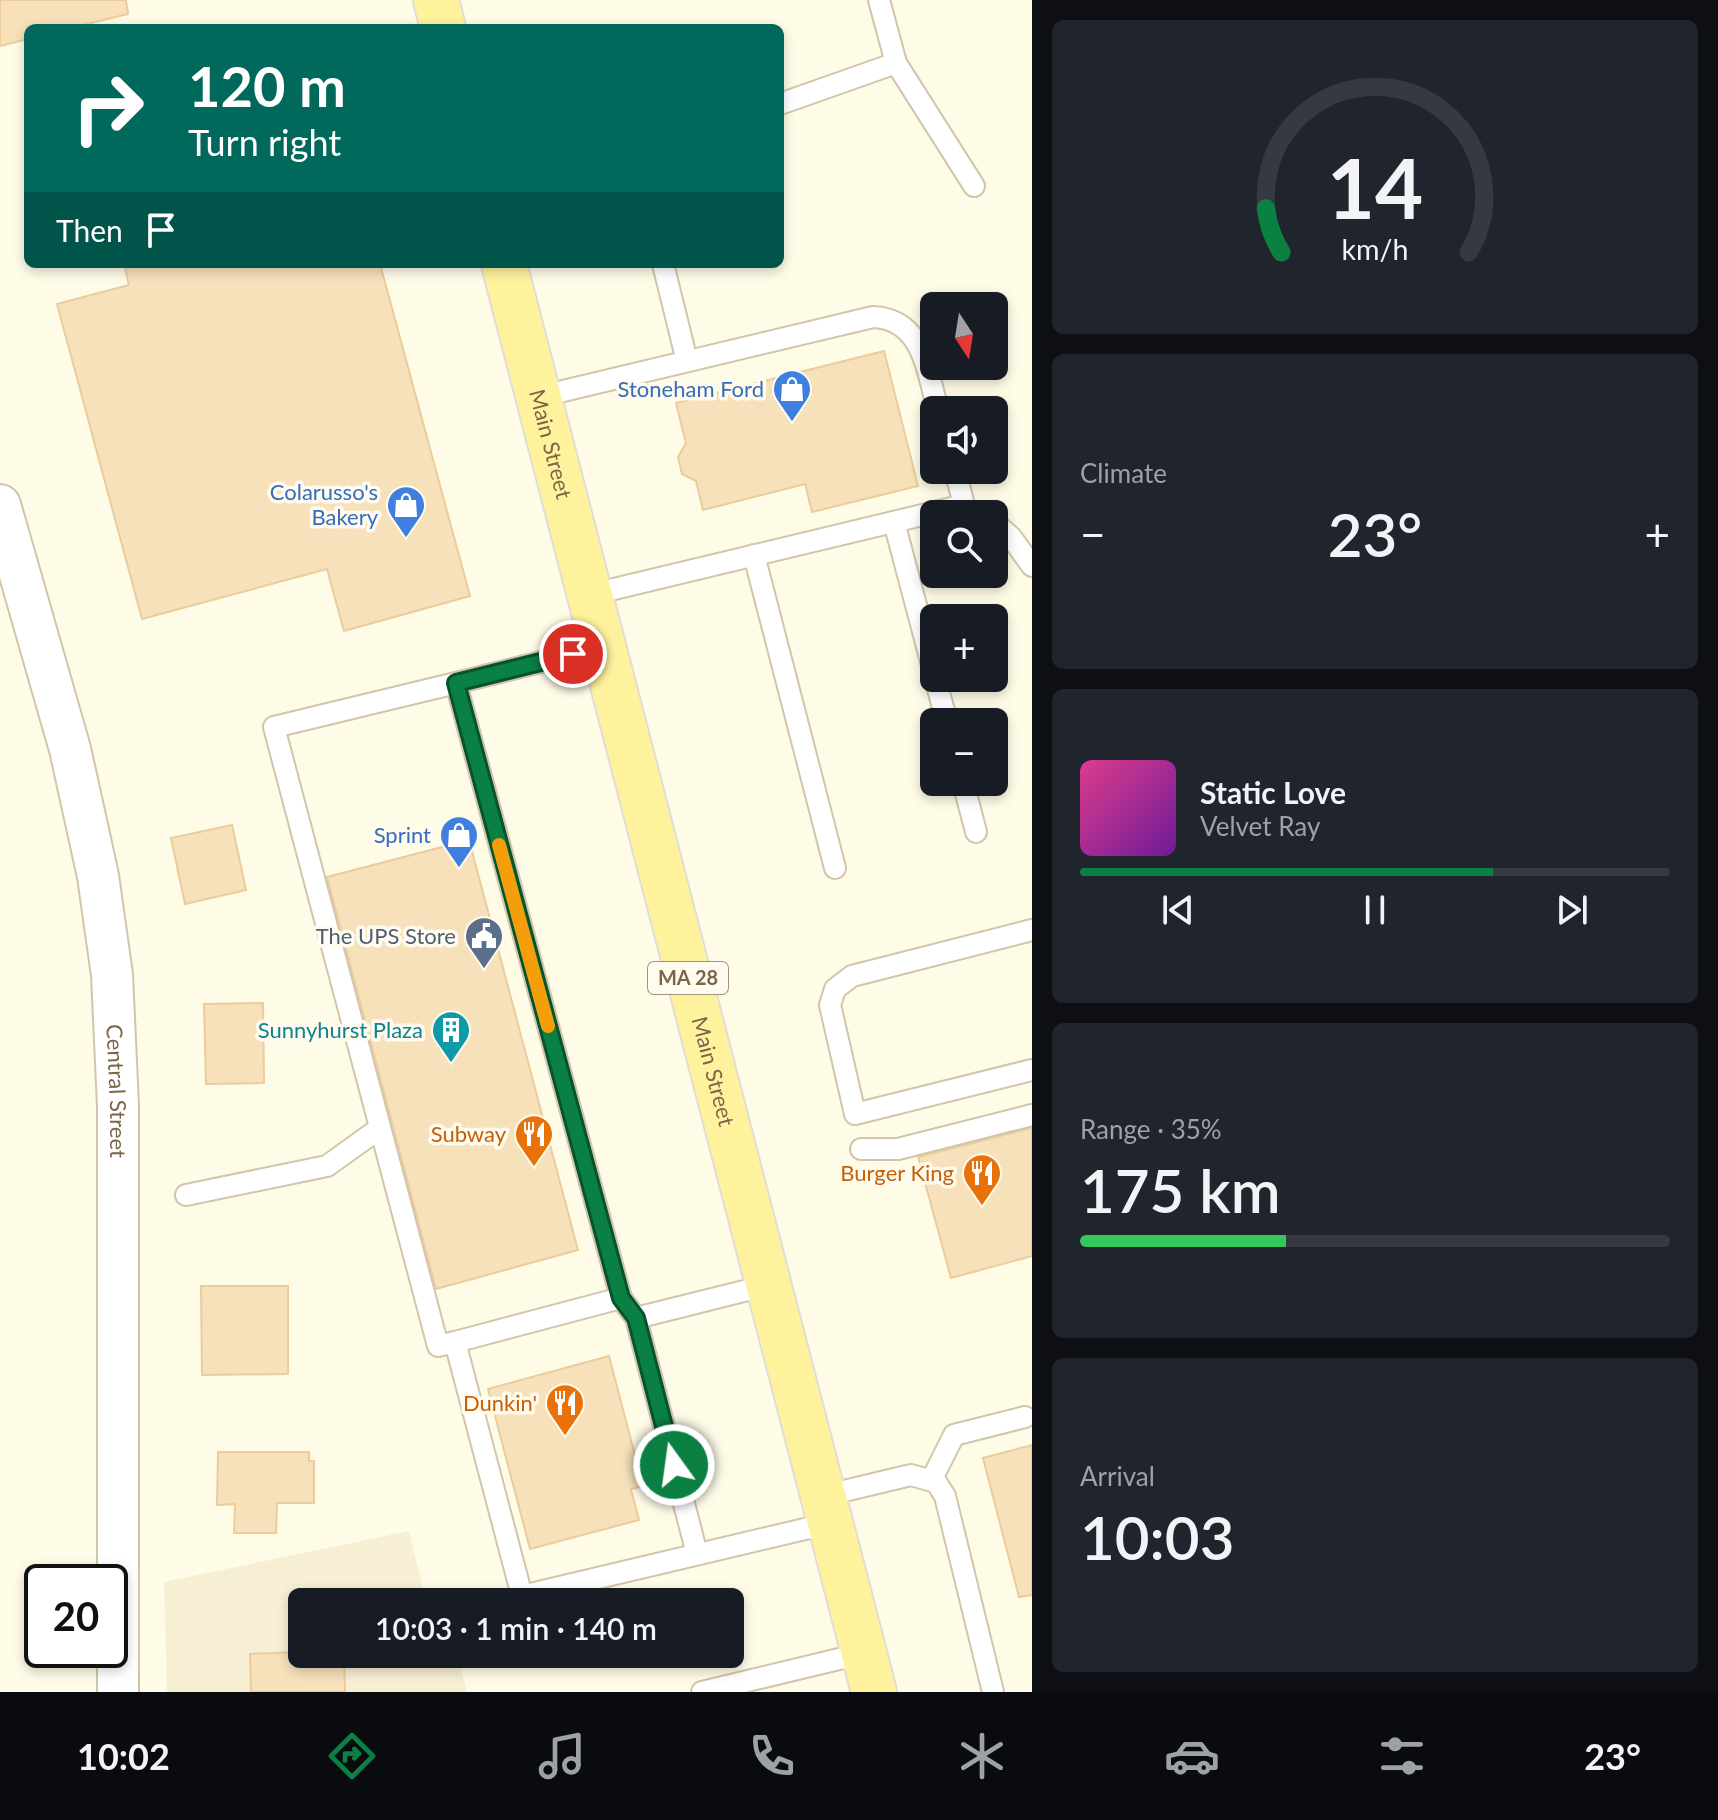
<!DOCTYPE html>
<html lang="en">
<head>
<meta charset="utf-8">
<style>
  body { margin:0; font-family:Lato,sans-serif; background:#20242c; color:#f1f3f6; height:100vh; display:flex; flex-direction:column; font-size:30px; white-space:nowrap }
  * { box-sizing:border-box; margin:0 }
  p { font-size:26px; color:#9ea1a6 }
  .icon { flex:none; width:44px; height:44px; fill:none; stroke:currentColor; stroke-width:2; stroke-linecap:round; stroke-linejoin:round }
  .map { position:relative; flex:1; overflow:hidden }
  .details { display:flex; flex-direction:column; gap:20px; padding:20px; background:#0d0f14; width:686px }
  .details>* { flex:none }
  .guide { position:absolute; left:24px; top:24px; width:760px; height:244px; border-radius:12px; box-shadow:0 4px 12px #0003; background:#00695c; color:#fff; overflow:hidden }
  .needle { width:52px; rotate:168deg }
  .tools { position:absolute; left:920px; top:292px; display:grid; gap:16px }
  .tools a { display:grid; place-items:center; width:88px; height:88px; border-radius:12px; background:#171b24; box-shadow:0 4px 12px #0003; font-size:40px }
  .speed { position:absolute; left:24px; top:1564px; display:flex; gap:16px; font-size:40px; font-weight:700; text-align:center }
  .speed>* { display:grid; place-content:center; width:104px; height:104px; border-radius:50%; background:#171b24; box-shadow:0 4px 12px #0003; line-height:1 }
  .speed .limit { border:4px solid #111; border-radius:12px; background:#fff; color:#111 }
  .pin { position:absolute; display:grid; place-items:center; width:68px; height:68px; color:#fff; margin:-34px; border:4px solid #fff; border-radius:50%; box-shadow:0 2px 8px #0007 }
  .me { position:absolute; width:88px; margin:-44px; rotate:346deg; stroke-linejoin:round; filter:drop-shadow(0 0 6px #0008) }
  .turn { display:flex; align-items:center; gap:28px; height:168px; padding:0 32px; font-size:36px }
  .turn .icon { width:104px; height:104px; stroke-width:2.5 }
  .turn b { display:block; font-size:56px; line-height:68px }
  .then { display:flex; align-items:center; height:76px; padding:0 32px; background:#0003; gap:16px; font-size:30px }
  .big { font-size:60px; font-weight:600; line-height:1.1 }
  .details .tile { flex:1; display:flex; flex-direction:column; justify-content:center; gap:12px; min-width:0; padding:0 28px; border-radius:12px; background:#20242c }
  .details .dial { align-items:center; gap:0 }
  .dial svg { height:208px; overflow:visible; fill:none; stroke:#363941; stroke-width:7; stroke-linecap:round; text-anchor:middle }
  .dial text { fill:#f1f3f6; stroke:none }
  .song { display:flex; align-items:center; gap:24px }
  .cover { width:96px; height:96px; border-radius:12px; background:linear-gradient(135deg,hsl(330 70% 55%),hsl(280 70% 35%)) }
  .played { height:8px; border-radius:4px; background:linear-gradient(90deg,#0b8043 70%,#363941 70%) }
  .keys { display:flex; justify-content:space-around; direction:ltr }
  .heat { display:flex; justify-content:space-between; align-items:center; font-size:44px; direction:ltr }
  .charge { height:12px; border-radius:6px; background:linear-gradient(90deg,#34c759 35%,#363941 0) }
  .trip { position:absolute; left:288px; top:1588px; width:456px; height:80px; border-radius:12px; background:#171b24; box-shadow:0 4px 12px #0003; font-weight:600; line-height:80px; text-align:center }
  .menu { display:flex; height:128px; justify-content:space-around; align-items:center; background:#090b0e; color:#9ea1a6 }
  .menu .icon { width:56px; height:56px }
  .menu .selected { color:#0b8043 }
  .menu b { font-size:36px; color:#f1f3f6 }
  main { display:flex; flex:1; min-height:0 }
  .map>svg:first-child { display:block }
  .residential { fill:#f7efd4 }
  .building { fill:#f7e1bb; stroke:#ebcc9a; stroke-width:2 }
  .lines { fill:none; stroke-linecap:round; stroke-linejoin:round }
  .lane-casing { stroke:#d2c5ab; stroke-width:24 }
  .street-casing { stroke:#d2c5ab; stroke-width:44 }
  .primary-casing { stroke:#e2ddd7; stroke-width:48 }
  .lane { stroke:#fff; stroke-width:20 }
  .street { stroke:#fff; stroke-width:40 }
  .primary { stroke:#fff29d; stroke-width:44 }
  .route-casing { stroke:#07532c; stroke-width:20 }
  .route { stroke:#0b8043; stroke-width:14 }
  .slow { stroke:#f59e0b; stroke-width:14 }
  .labels { text-anchor:middle; stroke-width:7; stroke-linejoin:round; paint-order:stroke }
  .shield { fill:#fffcef; stroke:#a3937a; stroke-width:2 }
  .shield-label { font-size:20px; font-weight:bold; fill:#7b6648 }
  .shop-label { font-size:22px; fill:#366cbe; stroke:#fffcef; text-anchor:end }
  .street-label { font-size:22px; fill:#7b6648; stroke:#fffcef }
  .service-label { font-size:22px; fill:#4e5e75; stroke:#fffcef; text-anchor:end }
  .culture-label { font-size:22px; fill:#0d838f; stroke:#fffcef; text-anchor:end }
  .food-label { font-size:22px; fill:#c56008; stroke:#fffcef; text-anchor:end }
</style>
</head>
<body>
<main>
<div class="map">
<svg width="1032" height="1692" viewBox="0 0 1032 1692">
  <rect width="100%" height="100%" fill="#fefbe7"/>
  <polygon class="residential" points="409,1531 426,1602 302,1602 302,1654 439,1654 442,1666 459,1662 467,1692 167,1692 164,1582"/>
  <g class="building">
    <polygon points="0,0 126,0 128,14 71,28 28,28 28,39 0,46"/>
    <polygon points="124,264 380,264 470,596 344,631 327,569 142,619 57,304 129,285"/>
    <polygon points="884,351 918,486 812,512 805,484 703,510 696,481 682,474 678,457 686,443 676,403"/>
    <polygon points="232,825 246,890 185,904 171,838"/>
    <polygon points="469,840 578,1250 436,1289 327,877"/>
    <polygon points="263,1003 264,1083 206,1084 204,1004"/>
    <polygon points="1032,1128 1032,1256 951,1278 918,1157"/>
    <polygon points="201,1286 288,1286 288,1374 202,1375"/>
    <polygon points="609,1356 643,1486 631,1489 639,1520 530,1549 488,1389"/>
    <polygon points="1032,1445 1032,1595 1019,1597 983,1458"/>
    <polygon points="218,1452 309,1452 309,1461 314,1461 314,1503 277,1503 276,1533 234,1533 235,1504 217,1505"/>
    <polygon points="302,1652 344,1654 345,1692 251,1692 250,1654"/>
  </g>
  <g class="lines">
    <defs>
      <g id="lane">
        <polyline points="896,63 974,186"/>
        <polyline points="780,104 896,63 879,0"/>
        <polyline points="663,264 687,361"/>
        <path d="M538,397l335,-80c50,2 54,54 65,93"/>
        <polyline points="894,522 934,673"/>
        <polyline points="994,522 1011,537 1032,566"/>
        <polyline points="754,555 835,868"/>
        <polyline points="589,595 964,505 955,470"/>
        <polyline points="935,678 947,722"/>
        <polyline points="456,683 602,647"/>
        <polyline points="963,782 976,832"/>
        <polyline points="1032,930 852,976 835,989 830,1005 855,1114 1032,1070"/>
        <polyline points="861,1149 898,1149 1032,1115"/>
        <polyline points="186,1195 327,1166 380,1128"/>
        <polyline points="636,1318 768,1285"/>
        <polyline points="455,1342 438,1346 274,727 456,683 621,1298"/>
        <polyline points="932,1479 954,1435 1025,1417"/>
        <polyline points="823,1496 911,1475 936,1482 945,1496 993,1692"/>
        <polyline points="697,1554 636,1318 621,1298 455,1342 522,1596 830,1523"/>
        <polyline points="702,1692 864,1653"/>
      </g>
      <g id="street">
        <path id="s1" d="M0,505l70,244 28,127 14,99 6,131v586"/>
      </g>
      <g id="primary">
        <polyline points="436,0 443,28"/>
        <path id="s2" d="M504,264l370,1428"/>
      </g>
    </defs>
    <use href="#lane" class="lane-casing"/>
    <use href="#street" class="street-casing"/>
    <use href="#primary" class="primary-casing"/>
    <use href="#lane" class="lane"/>
    <use href="#street" class="street"/>
    <use href="#primary" class="primary"/>
  </g>
  <g class="lines">
    <defs>
      <polyline id="route" points="573,654 456,683 621,1298 636,1318 674,1465"/>
    </defs>
    <use href="#route" class="route-casing"/>
    <use href="#route" class="route"/>
    <polyline class="slow" points="499,845 548,1026"/>
  </g>
  <defs>
    <symbol id="shop-pin" viewBox="-11 -11 22 30"><path d="M0 17L-7.5 6A9.5 9.5 0 1 1 7.5 6Z" fill="#3f7fe0" stroke="#fffcef"/><path d="M-5-2.5h2.3a2.7 3.5 0 0 1 5.4 0H5L5.5 6h-11ZM-1.5-2.5h3a1.5 2.3 0 0 0-3 0Z" fill="#fff"/></symbol>
    <symbol id="civic-pin" viewBox="-11 -11 22 30"><path d="M0 17L-7.5 6A9.5 9.5 0 1 1 7.5 6Z" fill="#5c6f8a" stroke="#fffcef"/><path d="M-.6-6.5H3V-4.5H.6V-3L4-1V1h2V6H-6V1h2V-1L-.6-3ZM-1.2 2.5V6h2.4V2.5Z" fill="#fff"/></symbol>
    <symbol id="building-pin" viewBox="-11 -11 22 30"><path d="M0 17L-7.5 6A9.5 9.5 0 1 1 7.5 6Z" fill="#0f9aa8" stroke="#fffcef"/><path d="M-4-6H4V6H1V3H-1V6H-4ZM-2.5-4.3h1.7v1.8h-1.7ZM.8-4.3h1.7v1.8H.8ZM-2.5-1h1.7V.8h-1.7ZM.8-1h1.7V.8H.8Z" fill="#fff"/></symbol>
    <symbol id="restaurant-pin" viewBox="-11 -11 22 30"><path d="M0 17L-7.5 6A9.5 9.5 0 1 1 7.5 6Z" fill="#e8710a" stroke="#fffcef"/><path d="M-5-6h1v4h1v-4h1v4h1v-4h1v5L-1.5 .5V6h-2V.5L-5-1ZM5-6V6H3V1.5H1.5Q1.5-4 5-6Z" fill="#fff"/></symbol>
  </defs>
  <g fill-rule="evenodd">
    <use href="#shop-pin" x="770" y="367" width="44" height="60"/>
    <use href="#shop-pin" x="384" y="483" width="44" height="60"/>
    <use href="#shop-pin" x="437" y="813" width="44" height="60"/>
    <use href="#civic-pin" x="462" y="914" width="44" height="60"/>
    <use href="#building-pin" x="429" y="1008" width="44" height="60"/>
    <use href="#restaurant-pin" x="512" y="1112" width="44" height="60"/>
    <use href="#restaurant-pin" x="960" y="1151" width="44" height="60"/>
    <use href="#restaurant-pin" x="543" y="1381" width="44" height="60"/>
  </g>
  <g class="labels">
    <rect class="shield" x="648" y="962" width="80" height="32" rx="6"/>
    <g class="shield-label">
      <text x="688" y="985">MA 28</text>
    </g>
    <g class="shop-label">
      <text x="764" y="397">Stoneham Ford</text>
      <text x="378" y="500">Colarusso's<tspan x="378" dy="25">Bakery</tspan></text>
      <text x="431" y="843">Sprint</text>
    </g>
    <g class="street-label">
      <text dy="8" stroke="none"><textPath href="#s2" startOffset="186">Main Street</textPath></text>
      <text dy="8" stroke="none"><textPath href="#s2" startOffset="834">Main Street</textPath></text>
      <text dy="8" stroke="none"><textPath href="#s1" startOffset="600">Central Street</textPath></text>
    </g>
    <g class="service-label">
      <text x="456" y="944">The UPS Store</text>
    </g>
    <g class="culture-label">
      <text x="423" y="1038">Sunnyhurst Plaza</text>
    </g>
    <g class="food-label">
      <text x="506" y="1142">Subway</text>
      <text x="954" y="1181">Burger King</text>
      <text x="537" y="1411">Dunkin'</text>
    </g>
  </g>
</svg>
<div class="tools">
<a><svg class="needle" viewBox="-14 -14 28 28"><path d="M0-13l5 13h-10z" fill="#e53935"/><path d="M0 13l5-13h-10z" fill="#9ea1a6"/></svg></a>
<a><svg class="icon" aria-label="sound" viewBox="0 0 24 24"><path d="M4 9h4l5-4v14l-5-4H4zM17 9q2 3 0 6"/></svg></a>
<a><svg class="icon" aria-label="search" viewBox="0 0 24 24"><circle cx="10" cy="10" r="6"/><path d="M15 15l6 6"/></svg></a>
<a>+</a>
<a>−</a>
</div>
<div class="speed"><div class="limit">20</div></div>
<div class="pin" style="left:573px;top:654px;background:#d93025"><svg class="icon" aria-label="arrive" viewBox="0 0 24 24"><path d="M6 21V4h12l-3 4 3 4H6"/></svg></div>
<svg class="me" style="left:674px;top:1465px" viewBox="-20 -20 40 40"><circle r="17" fill="#0b8043" stroke="#fff" stroke-width="3"/><path d="M0-11L8 9 0 5-8 9z" fill="#fff"/></svg>
<div class="trip">10:03 · 1 min · 140 m</div>
<div class="guide">
<div class="turn"><svg class="icon" aria-label="right" viewBox="0 0 24 24"><path d="M7 20v-9h11M14 6l5 5-5 5"/></svg><div><b>120 m</b>Turn right</div></div>
<div class="then">Then<svg class="icon" aria-label="arrive" viewBox="0 0 24 24"><path d="M6 21V4h12l-3 4 3 4H6"/></svg></div>
</div>
</div>
<section class="details">
<div class="tile dial"><svg viewBox="0 0 100 80">
<path d="M14 69A42 42 0 1 1 86 69"/>
<path d="M14 69A42 42 0 0 1 8 52" stroke="#0b8043"/>
<text x="50" y="56" font-size="32" font-weight="700">14</text>
<text x="50" y="72" font-size="11">km/h</text>
</svg></div>
<div class="tile"><p>Climate</p>
<div class="heat"><a>−</a><b class="big">23°</b><a>+</a></div>
</div>
<div class="tile">
<div class="song"><i class="cover"></i><div><b>Static Love</b><p>Velvet Ray</p></div></div>
<div class="played"></div>
<div class="keys"><svg class="icon" aria-label="previous" viewBox="0 0 24 24"><path d="M18 5L8 12l10 7zM5 5v14"/></svg><svg class="icon" aria-label="pause" viewBox="0 0 24 24"><path d="M8 5v14M16 5v14"/></svg><svg class="icon" aria-label="next" viewBox="0 0 24 24"><path d="M6 5l10 7-10 7zM19 5v14"/></svg></div>
</div>
<div class="tile"><p>Range · 35%</p><b class="big">175 km</b><div class="charge"></div></div>
<div class="tile"><p>Arrival</p><b class="big">10:03</b></div>
</section>
</main>
<nav class="menu">
<b>10:02</b>
<svg class="icon selected" aria-label="directions" viewBox="0 0 24 24"><path d="M12 3l9 9-9 9-9-9zM9 14v-3h6M13 9l2 2-2 2"/></svg>
<svg class="icon" aria-label="music" viewBox="0 0 24 24"><path d="M9 18V5l10-2v13"/><circle cx="6" cy="18" r="3"/><circle cx="16" cy="16" r="3"/></svg>
<svg class="icon" aria-label="phone" viewBox="0 0 24 24"><path d="M5 4h4l2 5-3 2q2 4 5 5l2-3 5 2v4C11 20 4 13 5 4z"/></svg>
<svg class="icon" aria-label="climate" viewBox="0 0 24 24"><path d="M12 3v18M4 7l16 10M4 17L20 7"/></svg>
<svg class="icon" aria-label="car" viewBox="0 0 24 24"><path d="M5 17H2v-5l4-1 3-4h7l3 4 3 1v5h-3M9 17h6M6 11h13"/><circle cx="7" cy="17" r="2"/><circle cx="17" cy="17" r="2"/></svg>
<svg class="icon" aria-label="filters" viewBox="0 0 24 24"><path d="M4 7h16M4 17h16"/><circle cx="9" cy="7" r="2"/><circle cx="15" cy="17" r="2"/></svg>
<b>23°</b>
</nav>
</body>
</html>
